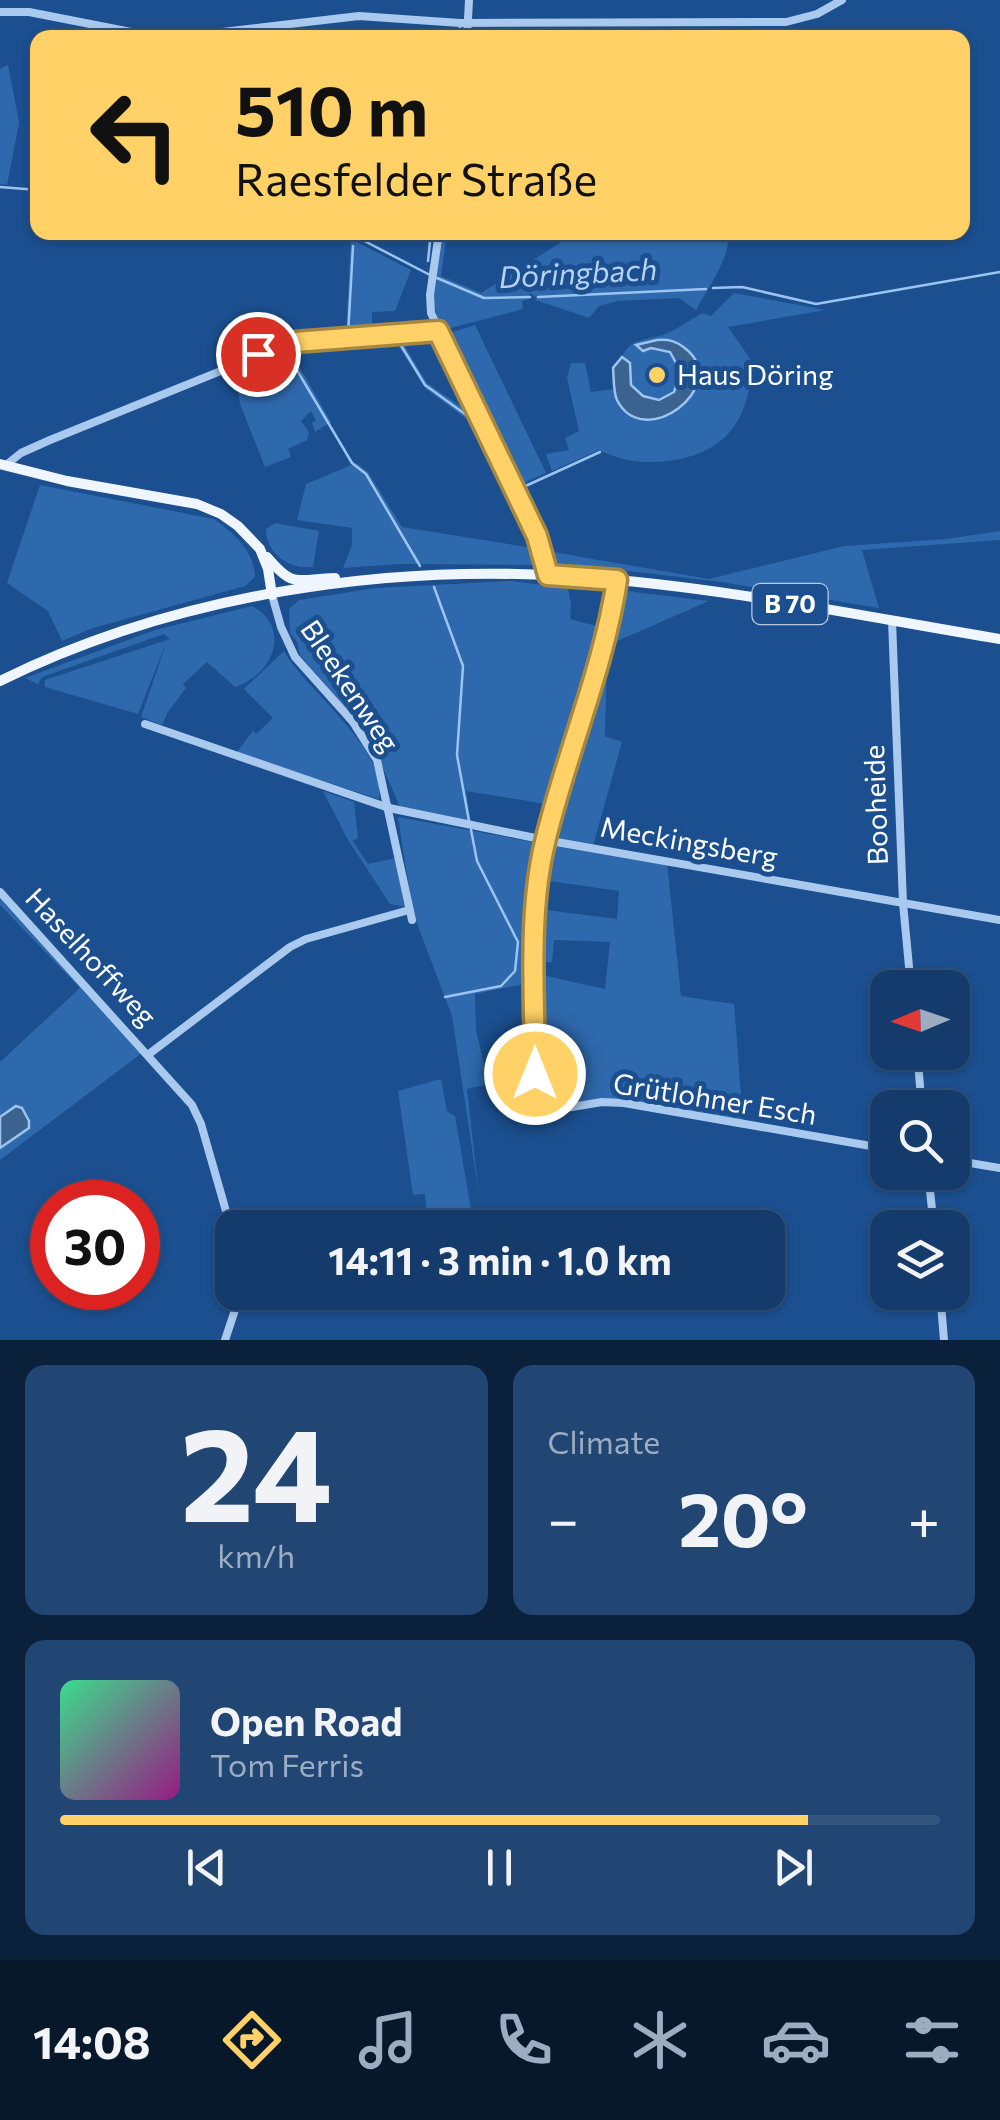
<!DOCTYPE html>
<html lang="en">
<head>
<meta charset="utf-8">
<style>
  body { margin:0; font-family:Commissioner,sans-serif; background:#214673; color:#f1f3f6; height:100vh; display:flex; flex-direction:column; font-size:38px; white-space:nowrap }
  * { box-sizing:border-box; margin:0 }
  p { font-size:32px; color:#9dadc1 }
  .icon { flex:none; width:55px; height:55px; fill:none; stroke:currentColor; stroke-width:2; stroke-linecap:round; stroke-linejoin:round }
  .map { position:relative; height:1340px; overflow:hidden }
  .details { display:flex; flex-direction:column; gap:25px; padding:25px; background:#0b203b; flex:1 }
  .details>* { flex:none }
  .top-card { position:absolute; left:30px; top:30px; width:940px; height:210px; border-radius:20px; box-shadow:0 2px 8px #0004,0 0 0 2px #33557e; background:#ffd166; color:#111; overflow:hidden }
  .needle { width:65px; rotate:268deg }
  .tools { position:absolute; left:870px; top:970px; display:grid; gap:20px }
  .tools a { display:grid; place-items:center; width:100px; height:100px; border-radius:20px; background:#143b6b; box-shadow:0 2px 8px #0004,0 0 0 2px #33557e; font-size:50px }
  .speed { position:absolute; left:30px; top:1180px; display:flex; gap:20px; font-size:50px; font-weight:700; text-align:center }
  .speed>* { display:grid; place-content:center; width:130px; height:130px; border-radius:50%; background:#143b6b; box-shadow:0 2px 8px #0004,0 0 0 2px #33557e; line-height:1 }
  .speed .limit { border:15px solid #d22; background:#fff; color:#111 }
  .pin { position:absolute; display:grid; place-items:center; width:85px; height:85px; color:#fff; margin:-42px; border:5px solid #fff; border-radius:50%; box-shadow:0 2px 10px #0007 }
  .me { position:absolute; width:110px; margin:-55px; rotate:0deg; stroke-linejoin:round; filter:drop-shadow(0 0 8px #0008) }
  .turn { display:flex; align-items:center; gap:35px; height:210px; padding:0 40px; font-size:45px }
  .turn .icon { width:130px; height:130px; stroke-width:2.5 }
  .turn b { display:block; font-size:70px; line-height:85px }
  .big { font-size:75px; font-weight:700; line-height:1.1 }
  .details .widget { flex:1; display:flex; flex-direction:column; justify-content:center; gap:15px; min-width:0; padding:0 35px; border-radius:20px; background:#214673 }
  .details .dial { align-items:center; gap:0 }
  .dial b { font-size:130px; line-height:1 }
  .song { display:flex; align-items:center; gap:30px }
  .cover { width:120px; height:120px; border-radius:15px; background:linear-gradient(135deg,hsl(150 70% 55%),hsl(310 70% 35%)) }
  .played { height:10px; border-radius:5px; background:linear-gradient(90deg,#ffd166 85%,#33557e 85%) }
  .keys { display:flex; justify-content:space-around; direction:ltr }
  .heat { display:flex; justify-content:space-between; align-items:center; font-size:55px; direction:ltr }
  .details .tiles { flex:1; display:grid; gap:25px; grid-template-columns:1fr 1fr }
  .widget:last-child { grid-column:span 2 }
  .trip { position:absolute; left:215px; top:1210px; width:570px; height:100px; border-radius:20px; background:#143b6b; box-shadow:0 2px 8px #0004,0 0 0 2px #33557e; font-weight:700; line-height:100px; text-align:center }
  .tabs { display:flex; height:160px; justify-content:space-around; align-items:center; background:#08182b; color:#9dadc1 }
  .tabs .icon { width:70px; height:70px }
  .tabs .active { color:#ffd166 }
  .tabs b { font-size:45px; color:#f1f3f6 }
  .map>svg:first-child { display:block }
  .green { fill:#2e69ad }
  .water { fill:#3c6290; stroke:#9cc4f0; stroke-width:2.5 }
  .lines { fill:none; stroke-linecap:round; stroke-linejoin:round }
  .stream { stroke:#9cc4f0; stroke-width:2.5 }
  .minor { stroke:#a9c9ee; stroke-width:8 }
  .major { stroke:#f0f6ff; stroke-width:10 }
  .route-casing { stroke:#a68842; stroke-width:25 }
  .route { stroke:#ffd166; stroke-width:18 }
  .poi-dot { fill:#ffd166; stroke:#1b4f8f; stroke-width:4 }
  .labels { text-anchor:middle; stroke-width:10; stroke-linejoin:round; paint-order:stroke }
  .shield { fill:#1b4f8f; stroke:#bbcadd; stroke-width:2.5 }
  .shield-label { font-size:25px; font-weight:bold; fill:#fff }
  .poi-label { font-size:28px; fill:#fff; stroke:#1b4f8f; text-anchor:start }
  .street-label { font-size:28px; fill:#fff; stroke:#1b4f8f }
  .water-label { font-size:30px; font-style:italic; fill:#b5d3f5; stroke:#1b4f8f }
</style>
</head>
<body>
<div class="map">
<svg width="1000" height="1340" viewBox="0 0 1000 1340">
  <rect width="100%" height="100%" fill="#1b4f8f"/>
  <g class="green">
    <polygon points="8,65 19,123 7,185 0,184 0,69"/>
    <path d="M442,233h5l-6,43 40,17 95,-60h153c0,27 -20,53 -33,77l-17,-12 -61,3 -19,5 -10,12 -54,-18 2,-3 -8,-4v6l-7,2 1,8 -76,20 -6,-2 -8,-24z"/>
    <polygon points="351,239 411,270 395,311 372,312 372,332 346,333"/>
    <path d="M734,293l92,17 -98,17 25,36c-5,57 -25,90 -85,98 -25,3 -46,0 -69,-11l-47,21 -6,-17 23,-4 -4,-12 14,-7 -12,-53 4,-15h14l6,29 25,-3 2,11 51,16 23,-62c-20,-17 -27,-14 -49,-3l8,-3 19,4 11,20 -3,15 -19,13 -16,-4 -12,-11 -1,-22 -8,-6c8,-19 26,-17 43,-23 13,-5 25,-14 37,-21l9,3z"/>
    <polygon points="475,325 546,473 517,486 446,337 449,333"/>
    <polygon points="399,337 427,383 476,417 537,545 541,559 539,565 400,564 343,568 352,545 352,528 297,520 306,484 356,463 368,472 402,527 533,548 476,426 426,389 397,344 298,352 295,359 331,422 315,432 312,423 316,420 311,411 301,421 309,432 307,440 288,449 291,457 265,467 240,404 234,368 297,345"/>
    <path d="M40,485l174,34c20,14 41,33 41,58l-10,9 -152,42 -31,13 -14,-30 -41,-28z"/>
    <polygon points="523,490 553,552 709,579 844,546 946,539 1000,531 1000,540 862,550 879,608 721,582 553,562 519,492"/>
    <path d="M275,523l44,8 -6,36c-23,3 -47,-13 -47,-38z"/>
    <polygon points="512,581 568,588 571,604 570,619 604,628 552,805 466,791 471,822 401,809 369,736 300,655 297,642 290,633 289,609 299,600 376,588"/>
    <polygon points="626,591 709,601 615,642 607,657 605,736 622,742 593,846 553,839 550,834 616,609"/>
    <path d="M252,606c41,22 20,70 -17,81l-28,-25 -24,22 3,4 -18,24 -6,13 -21,-8 26,-76 -29,73 -93,-27v-7l125,-41 -6,-5 -122,43 -4,7 -13,-6 130,-48z"/>
    <path d="M284,651c24,42 105,99 95,148l-143,-46 17,-22 3,3 17,-16 -29,-29z"/>
    <polygon points="323,791 354,802 358,839 352,840 368,864 396,858 406,907 390,904 348,840"/>
    <polygon points="398,817 538,843 541,848 533,982 475,994 476,1030 489,1084 467,1089 479,1195 452,1016 413,913"/>
    <polygon points="552,844 667,862 681,996 734,1004 743,1120 624,1100 542,1109 539,1106 538,974 605,989 610,942 554,940 552,962 538,962 538,909 617,919 619,891 542,880 547,848"/>
    <polygon points="0,899 142,1053 0,1160 0,1062 80,988 0,905"/>
    <polygon points="441,1079 447,1111 455,1116 474,1227 428,1227 425,1194 413,1195 398,1091"/>
  </g>
  <g class="water">
    <path d="M657,340c12,-1 19,1 29,9 45,37 -42,104 -69,51 -4,-9 -3,-23 -4,-32l9,-11 8,6 1,22 12,11 16,4 15,-8 7,-20 -11,-20 -19,-4 -8,3 -7,-6z"/>
    <polygon points="16,1106 22,1108 29,1121 29,1128 0,1148 0,1117"/>
  </g>
  <g class="lines">
    <g class="stream">
      <polyline points="458,38 460,27"/>
      <polyline points="0,187 38,190"/>
      <polyline points="347,232 430,275"/>
      <polyline points="428,261 431,232"/>
      <polyline points="437,278 484,298 530,297"/>
      <polyline points="713,288 742,287 816,304 1000,272"/>
      <polyline points="538,297 706,289"/>
      <polyline points="348,335 353,246"/>
      <polyline points="348,343 399,342 425,385 476,422 510,493"/>
      <polyline points="348,343 297,349 288,355 352,463 366,474 420,566"/>
      <polyline points="519,489 600,452"/>
      <polyline points="434,587 463,666 457,755 469,821"/>
      <polyline points="445,997 501,986 515,971 518,942 477,861 471,830"/>
    </g>
    <g class="minor">
      <polyline points="0,12 29,12 131,32 188,36 359,16 460,23 786,22 817,14 842,0"/>
      <polyline points="467,38 469,0"/>
      <polyline points="439,232 430,295 431,313 537,536 548,575"/>
      <polyline points="6,465 21,453 50,440 290,343 438,331"/>
      <path d="M617,580c-13,88 -50,172 -71,258 -20,80 -12,191 -10,275l66,-11 22,1 264,46"/>
      <polyline points="272,595 281,627 295,657 353,722 377,760 412,920"/>
      <polyline points="892,621 903,903 911,988"/>
      <polyline points="145,724 389,808 545,840 1000,920"/>
      <polyline points="0,892 192,1105 201,1124 232,1232"/>
      <polyline points="917,1052 922,1108"/>
      <polyline points="149,1054 290,947 306,939 409,910"/>
      <polyline points="952,1160 1000,1168"/>
      <polyline points="928,1172 934,1228"/>
      <polyline points="940,1292 944,1340"/>
      <polyline points="225,1340 241,1292"/>
    </g>
    <g class="major">
      <polyline points="0,464 67,481 197,504 221,514 238,526 260,549 268,569 272,595"/>
      <path d="M267,557c27,32 29,22 68,21"/>
      <path d="M0,681c177,-87 386,-118 581,-104 141,10 280,39 419,62"/>
    </g>
  </g>
  <g class="lines">
    <defs>
      <path id="route" d="M258,354l37,-12 143,-11 99,205 11,39 69,5c-13,87 -50,172 -71,258 -19,75 -11,158 -11,236"/>
    </defs>
    <use href="#route" class="route-casing"/>
    <use href="#route" class="route"/>
  </g>
  <circle class="poi-dot" cx="657" cy="375" r="10"/>
  <g class="labels">
    <rect class="shield" x="752.5" y="584" width="75" height="40" rx="8"/>
    <g class="shield-label">
      <text x="790" y="613">B 70</text>
    </g>
    <g class="poi-label">
      <text x="677" y="385">Haus Döring</text>
    </g>
    <g class="street-label">
      <text transform="translate(350 686) rotate(56)" y="10">Bleekenweg</text>
      <text transform="translate(876 805) rotate(-92)" y="10">Booheide</text>
      <text transform="translate(689 842) rotate(10)" y="10">Meckingsberg</text>
      <text transform="translate(91 957) rotate(47)" y="10">Haselhoffweg</text>
      <text transform="translate(715 1099) rotate(9)" y="10">Grütlohner Esch</text>
    </g>
    <g class="water-label">
      <text transform="translate(578 274) rotate(-3)" y="10">Döringbach</text>
    </g>
  </g>
</svg>
<div class="tools">
<a><svg class="needle" viewBox="-14 -14 28 28"><path d="M0-13l5 13h-10z" fill="#e53935"/><path d="M0 13l5-13h-10z" fill="#9dadc1"/></svg></a>
<a><svg class="icon" aria-label="search" viewBox="0 0 24 24"><circle cx="10" cy="10" r="6"/><path d="M15 15l6 6"/></svg></a>
<a><svg class="icon" aria-label="layers" viewBox="0 0 24 24"><path d="M12 4l9 5-9 5-9-5zM3 14l9 5 9-5"/></svg></a>
</div>
<div class="speed"><div class="limit">30</div></div>
<div class="pin" style="left:258px;top:354px;background:#d93025"><svg class="icon" aria-label="arrive" viewBox="0 0 24 24"><path d="M6 21V4h12l-3 4 3 4H6"/></svg></div>
<svg class="me" style="left:535px;top:1074px" viewBox="-20 -20 40 40"><circle r="17" fill="#ffd166" stroke="#fff" stroke-width="3"/><path d="M0-11L8 9 0 5-8 9z" fill="#fff"/></svg>
<div class="trip">14:11 · 3 min · 1.0 km</div>
<div class="top-card">
<div class="turn"><svg class="icon" aria-label="left" viewBox="0 0 24 24"><path d="M17 20v-9H6M10 6l-5 5 5 5"/></svg><div><b>510 m</b>Raesfelder Straße</div></div>
</div>
</div>
<section class="details">
<div class="tiles">
<div class="widget dial"><b>24</b><p>km/h</p></div>
<div class="widget"><p>Climate</p>
<div class="heat"><a>−</a><b class="big">20°</b><a>+</a></div>
</div>
<div class="widget">
<div class="song"><i class="cover"></i><div><b>Open Road</b><p>Tom Ferris</p></div></div>
<div class="played"></div>
<div class="keys"><svg class="icon" aria-label="previous" viewBox="0 0 24 24"><path d="M18 5L8 12l10 7zM5 5v14"/></svg><svg class="icon" aria-label="pause" viewBox="0 0 24 24"><path d="M8 5v14M16 5v14"/></svg><svg class="icon" aria-label="next" viewBox="0 0 24 24"><path d="M6 5l10 7-10 7zM19 5v14"/></svg></div>
</div>
</div>
</section>
<nav class="tabs">
<b>14:08</b>
<svg class="icon active" aria-label="directions" viewBox="0 0 24 24"><path d="M12 3l9 9-9 9-9-9zM9 14v-3h6M13 9l2 2-2 2"/></svg>
<svg class="icon" aria-label="music" viewBox="0 0 24 24"><path d="M9 18V5l10-2v13"/><circle cx="6" cy="18" r="3"/><circle cx="16" cy="16" r="3"/></svg>
<svg class="icon" aria-label="phone" viewBox="0 0 24 24"><path d="M5 4h4l2 5-3 2q2 4 5 5l2-3 5 2v4C11 20 4 13 5 4z"/></svg>
<svg class="icon" aria-label="climate" viewBox="0 0 24 24"><path d="M12 3v18M4 7l16 10M4 17L20 7"/></svg>
<svg class="icon" aria-label="car" viewBox="0 0 24 24"><path d="M5 17H2v-5l4-1 3-4h7l3 4 3 1v5h-3M9 17h6M6 11h13"/><circle cx="7" cy="17" r="2"/><circle cx="17" cy="17" r="2"/></svg>
<svg class="icon" aria-label="filters" viewBox="0 0 24 24"><path d="M4 7h16M4 17h16"/><circle cx="9" cy="7" r="2"/><circle cx="15" cy="17" r="2"/></svg>
</nav>
</body>
</html>
